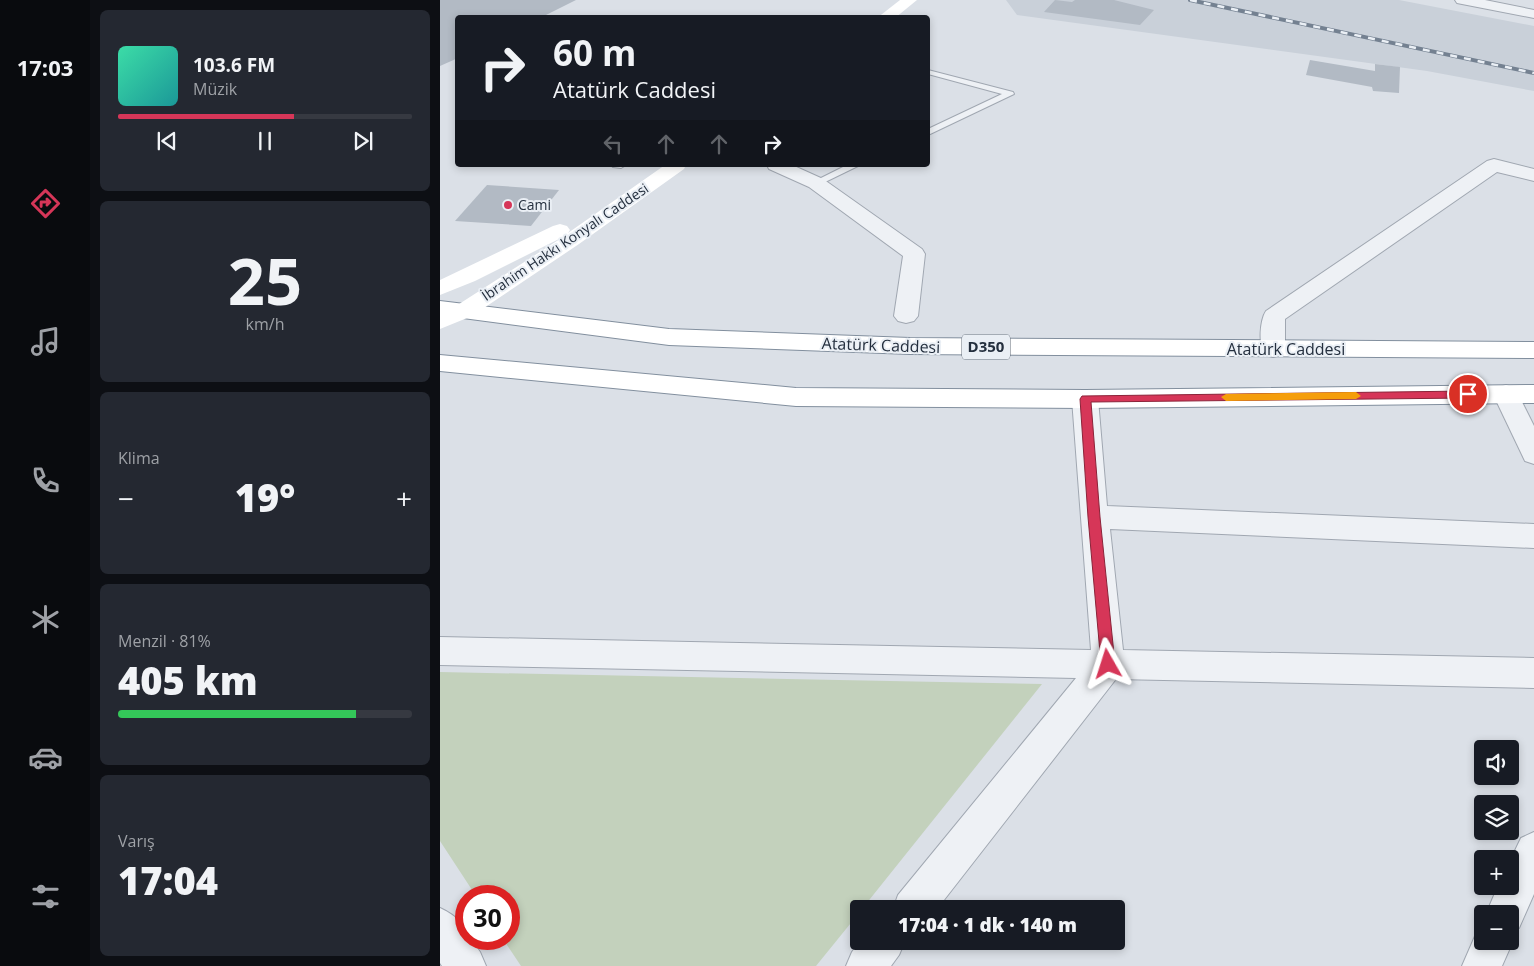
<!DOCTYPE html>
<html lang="tr">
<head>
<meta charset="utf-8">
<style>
  body { margin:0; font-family:"Open Sans",sans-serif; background:#242831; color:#f1f3f6; height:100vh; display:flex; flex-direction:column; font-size:19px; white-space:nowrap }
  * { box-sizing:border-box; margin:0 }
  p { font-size:16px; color:#9ea1a6 }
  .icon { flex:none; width:28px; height:28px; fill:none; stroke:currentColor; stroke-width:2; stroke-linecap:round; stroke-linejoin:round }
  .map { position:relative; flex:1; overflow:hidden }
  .sheet { display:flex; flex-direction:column; gap:10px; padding:10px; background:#0d0f14; width:350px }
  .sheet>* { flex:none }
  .hud { position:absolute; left:15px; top:15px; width:475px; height:152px; border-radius:5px; box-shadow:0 2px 8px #0003; background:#171b24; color:#f1f3f6; overflow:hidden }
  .tools { position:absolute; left:1034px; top:740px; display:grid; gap:10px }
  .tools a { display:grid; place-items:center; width:45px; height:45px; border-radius:5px; background:#171b24; box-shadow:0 2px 8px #0003; font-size:25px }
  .speed { position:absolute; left:15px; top:885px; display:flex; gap:10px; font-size:25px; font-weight:700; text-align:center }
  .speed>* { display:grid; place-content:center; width:65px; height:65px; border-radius:50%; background:#171b24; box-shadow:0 2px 8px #0003; line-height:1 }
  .speed .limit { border:8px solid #d22; background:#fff; color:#111 }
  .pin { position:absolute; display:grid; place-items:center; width:42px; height:42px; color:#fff; margin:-21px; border:2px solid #fff; border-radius:50%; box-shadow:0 1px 5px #0007 }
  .me { position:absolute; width:55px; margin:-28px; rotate:354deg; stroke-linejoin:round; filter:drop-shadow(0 0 4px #0008) }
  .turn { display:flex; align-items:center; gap:18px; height:105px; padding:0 15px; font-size:22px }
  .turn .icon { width:65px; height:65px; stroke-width:2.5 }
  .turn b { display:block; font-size:35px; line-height:42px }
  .lanes { display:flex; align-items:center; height:48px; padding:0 15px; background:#0003; justify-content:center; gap:25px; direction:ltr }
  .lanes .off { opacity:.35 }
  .big { font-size:38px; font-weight:800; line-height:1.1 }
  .sheet .tile { flex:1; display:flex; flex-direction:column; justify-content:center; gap:8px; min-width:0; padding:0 18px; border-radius:8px; background:#242831 }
  .sheet .dial { align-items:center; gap:0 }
  .dial b { font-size:65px; line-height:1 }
  .song { display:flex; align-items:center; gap:15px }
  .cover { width:60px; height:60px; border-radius:8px; background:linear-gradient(135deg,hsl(160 70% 55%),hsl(180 70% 35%)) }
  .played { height:5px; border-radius:2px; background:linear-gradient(90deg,#d63658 60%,#363941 60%) }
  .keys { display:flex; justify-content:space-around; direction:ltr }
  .heat { display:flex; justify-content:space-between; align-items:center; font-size:28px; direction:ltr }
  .charge { height:8px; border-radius:4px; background:linear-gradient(90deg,#34c759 81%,#363941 0) }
  .trip { position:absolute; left:410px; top:900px; width:275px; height:50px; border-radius:5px; background:#171b24; box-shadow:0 2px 8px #0003; font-weight:800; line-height:50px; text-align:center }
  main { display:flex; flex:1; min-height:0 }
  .menu { display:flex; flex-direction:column; width:90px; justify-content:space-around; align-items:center; background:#090b0e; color:#9ea1a6 }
  .menu .icon { width:35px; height:35px }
  .menu .on { color:#d63658 }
  .menu b { font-size:22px; color:#f1f3f6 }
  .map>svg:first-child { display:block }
  .built { fill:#c9d0d9 }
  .green { fill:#c3d1bc }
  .building { fill:#b2bac4 }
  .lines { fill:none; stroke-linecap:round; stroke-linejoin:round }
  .service-casing { stroke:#a0a7b1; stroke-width:2 }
  .minor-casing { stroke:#a0a7b1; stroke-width:2 }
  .tertiary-casing { stroke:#a0a7b1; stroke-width:2 }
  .trunk-casing { stroke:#828f9e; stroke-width:2 }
  .service { fill:#eef1f5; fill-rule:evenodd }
  .minor { fill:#eef1f5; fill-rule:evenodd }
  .tertiary { fill:#eef1f5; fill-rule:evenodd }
  .secondary { fill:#fff; fill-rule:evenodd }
  .trunk { fill:#fff; fill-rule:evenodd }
  .rail-casing { stroke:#748191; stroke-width:4 }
  .rail { stroke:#eaeff5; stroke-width:2.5; stroke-dasharray:7; stroke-linecap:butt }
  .route { fill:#d63658; stroke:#8b2339 }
  .slow { fill:#f59e0b }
  .poi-dot { fill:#d63658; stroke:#eaeff5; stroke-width:2 }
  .labels { text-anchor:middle; stroke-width:4; stroke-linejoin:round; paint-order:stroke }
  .far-poi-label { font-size:14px; fill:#242f3e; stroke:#eaeff5; text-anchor:start }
  .far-street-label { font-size:14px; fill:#242f3e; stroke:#eaeff5 }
  .shield { fill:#eaeff5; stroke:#5f6975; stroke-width:1 }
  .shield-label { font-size:15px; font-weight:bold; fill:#242f3e }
  .street-label { font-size:16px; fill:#242f3e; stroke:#eaeff5 }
</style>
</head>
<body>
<main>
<nav class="menu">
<b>17:03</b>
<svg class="icon on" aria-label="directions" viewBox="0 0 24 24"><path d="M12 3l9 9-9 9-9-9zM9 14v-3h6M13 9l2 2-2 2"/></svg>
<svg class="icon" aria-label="music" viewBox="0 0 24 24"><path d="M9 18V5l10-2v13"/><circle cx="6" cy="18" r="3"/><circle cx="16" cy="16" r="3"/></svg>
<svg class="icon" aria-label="phone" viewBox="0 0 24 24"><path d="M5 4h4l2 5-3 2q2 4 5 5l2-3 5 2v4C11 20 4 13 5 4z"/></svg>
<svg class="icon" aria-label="climate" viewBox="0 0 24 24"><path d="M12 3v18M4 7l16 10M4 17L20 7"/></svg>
<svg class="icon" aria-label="car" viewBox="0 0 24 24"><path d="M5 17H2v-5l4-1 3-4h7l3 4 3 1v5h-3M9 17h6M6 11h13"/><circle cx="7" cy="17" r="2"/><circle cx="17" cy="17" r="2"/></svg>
<svg class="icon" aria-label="filters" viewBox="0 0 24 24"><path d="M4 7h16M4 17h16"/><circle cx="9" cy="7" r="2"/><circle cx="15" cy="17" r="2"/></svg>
</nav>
<section class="sheet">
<div class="tile">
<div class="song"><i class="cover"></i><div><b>103.6 FM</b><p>Müzik</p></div></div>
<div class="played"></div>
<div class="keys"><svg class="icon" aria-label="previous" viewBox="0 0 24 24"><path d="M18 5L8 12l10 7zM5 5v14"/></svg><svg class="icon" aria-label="pause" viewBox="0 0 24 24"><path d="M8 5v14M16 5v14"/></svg><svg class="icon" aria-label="next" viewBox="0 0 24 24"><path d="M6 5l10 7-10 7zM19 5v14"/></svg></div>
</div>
<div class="tile dial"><b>25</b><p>km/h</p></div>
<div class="tile"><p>Klima</p>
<div class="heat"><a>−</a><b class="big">19°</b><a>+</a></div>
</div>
<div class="tile"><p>Menzil · 81%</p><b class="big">405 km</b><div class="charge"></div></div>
<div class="tile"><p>Varış</p><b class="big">17:04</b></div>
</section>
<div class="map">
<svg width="1094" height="966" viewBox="0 0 1094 966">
  <rect width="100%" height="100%" fill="#dbe0e7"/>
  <polygon class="built" points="566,0 959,0 1094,26 1094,91 987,71 577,15"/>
  <polygon class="green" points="0,672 602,684 422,909 419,909 419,913 376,966 81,966 63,939 69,939 69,896 36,896 0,841"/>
  <g class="building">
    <polygon points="0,0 136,0 100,18 18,18 18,58 0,66"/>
    <polygon points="615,0 632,2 635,0 674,0 714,10 700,25 604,12"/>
    <polygon points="870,60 935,71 935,64 960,67 959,93 933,91 932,87 866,75"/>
    <polygon points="47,185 119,190 91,226 15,221"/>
  </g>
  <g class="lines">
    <defs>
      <g id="service">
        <polygon points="488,70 573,92 574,94 488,135 488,129 562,94 488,74"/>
        <polygon points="171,165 186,165 181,168 173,167"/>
        <polygon points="407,165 420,165 379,185 373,185 371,183"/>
      </g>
      <g id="minor">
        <path d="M1054,159l40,10v12l-37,-9 -212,147v30l-4,6 -8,2 -8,-2c-7,-10 -5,-35 1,-44l221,-150z"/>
        <polygon points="327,165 352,165 383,179 482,249 485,254 478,316 474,321 466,323 458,321 454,316 463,256 369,187 329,169"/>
        <polygon points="1066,385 1075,388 1094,426 1094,464 1085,461 1053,394 1057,388"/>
        <polygon points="645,390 654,393 658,399 667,506 1094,524 1094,548 670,529 683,650 1094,658 1094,688 676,679 497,909 453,909 458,895 636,678 0,665 0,637 651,650 632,399 636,393"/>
        <polygon points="1094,832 1094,894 1079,928 1070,931 1070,914 1046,914 1058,886 1070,886 1070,861 1081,838"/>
        <path d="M0,908c13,6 26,15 26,31h5l9,13 6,14h-44l-2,-3z"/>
        <polygon points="1042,925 1042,941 1070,941 1070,934 1073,941 1062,966 1022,966 1039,927"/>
        <polygon points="420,941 465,941 459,955 451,966 406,966 412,952"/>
      </g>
      <polygon id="tertiary" points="1015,0 1045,0 1094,10 1094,18 1022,4 1017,3"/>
      <g id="trunk">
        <polygon points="0,301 229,329 470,338 1094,342 1094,358 470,354 229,345 0,315"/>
        <polygon points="0,355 356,388 645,390 1094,385 1094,403 645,408 356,406 0,371"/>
      </g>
    </defs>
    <use href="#service" class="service-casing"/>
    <use href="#minor" class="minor-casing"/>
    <use href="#tertiary" class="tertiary-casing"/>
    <use href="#trunk" class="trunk-casing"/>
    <use href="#service" class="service"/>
    <use href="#minor" class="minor"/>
    <use href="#tertiary" class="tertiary"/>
    <g class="secondary">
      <polygon points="460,0 477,0 455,18 437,18"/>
      <polygon points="225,165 246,165 244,169 139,244 32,316 0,329 0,313 16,306 123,237 35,281 0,295 0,280 113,226 120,224 127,226 130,230 128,233"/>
    </g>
    <use href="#trunk" class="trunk"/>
    <defs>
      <polyline id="rail" points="750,0 1094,73"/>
    </defs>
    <use href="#rail" class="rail-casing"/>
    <use href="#rail" class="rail"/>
  </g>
  <polygon class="route" points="1028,391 1033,394 1028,398 651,402 660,517 675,664 673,669 668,670 663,669 661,664 648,517 640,399 642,396"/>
  <polygon class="slow" points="916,392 921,396 916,399 786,401 781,397 786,394"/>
  <circle class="poi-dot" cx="68" cy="205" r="5"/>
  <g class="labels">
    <g class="far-poi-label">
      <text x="78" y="210">Cami</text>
    </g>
    <g class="far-street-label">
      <text transform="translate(125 242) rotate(-34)" y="5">İbrahim Hakkı Konyalı Caddesi</text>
    </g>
    <rect class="shield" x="522" y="334.5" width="48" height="25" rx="4"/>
    <g class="shield-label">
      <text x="546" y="352">D350</text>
    </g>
    <g class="street-label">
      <text transform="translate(441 345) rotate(2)" y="6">Atatürk Caddesi</text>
      <text x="846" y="355">Atatürk Caddesi</text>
    </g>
  </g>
</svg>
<div class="tools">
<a><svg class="icon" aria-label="sound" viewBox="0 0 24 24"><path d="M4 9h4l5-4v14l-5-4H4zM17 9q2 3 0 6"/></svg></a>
<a><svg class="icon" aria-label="layers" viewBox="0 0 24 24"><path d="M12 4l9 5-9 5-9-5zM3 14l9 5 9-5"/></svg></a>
<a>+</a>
<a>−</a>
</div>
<div class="speed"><div class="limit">30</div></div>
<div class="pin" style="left:1028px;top:394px;background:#d93025"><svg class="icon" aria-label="arrive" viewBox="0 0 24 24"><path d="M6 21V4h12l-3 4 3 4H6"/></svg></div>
<svg class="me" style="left:668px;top:664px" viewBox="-20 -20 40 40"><path d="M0-17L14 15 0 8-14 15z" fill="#d63658" stroke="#fff" stroke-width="4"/></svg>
<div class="trip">17:04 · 1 dk · 140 m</div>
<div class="hud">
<div class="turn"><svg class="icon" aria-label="right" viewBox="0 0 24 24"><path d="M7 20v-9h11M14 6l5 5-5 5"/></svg><div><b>60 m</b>Atatürk Caddesi</div></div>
<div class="lanes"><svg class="icon off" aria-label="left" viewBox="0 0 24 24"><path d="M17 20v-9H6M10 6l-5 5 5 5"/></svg><svg class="icon off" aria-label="ahead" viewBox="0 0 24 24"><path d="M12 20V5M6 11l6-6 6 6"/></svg><svg class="icon off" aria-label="ahead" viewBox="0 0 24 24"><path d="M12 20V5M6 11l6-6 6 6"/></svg><svg class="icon" aria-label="right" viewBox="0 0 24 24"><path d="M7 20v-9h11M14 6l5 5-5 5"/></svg></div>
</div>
</div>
</main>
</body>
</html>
